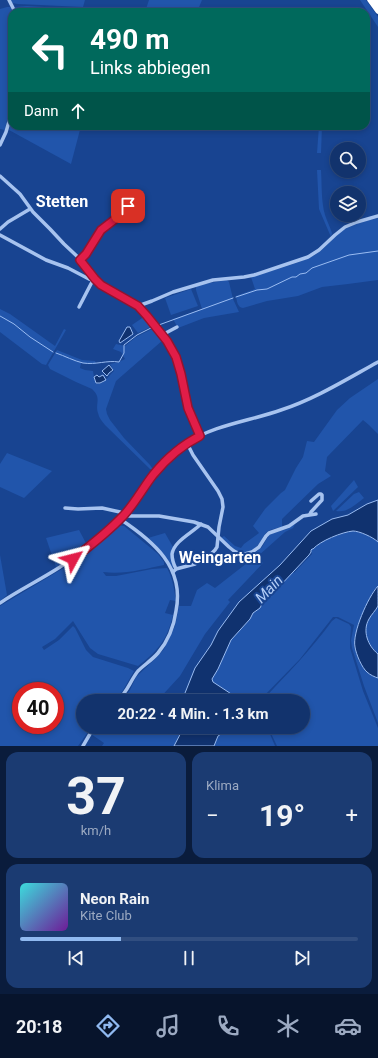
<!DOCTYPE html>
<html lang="de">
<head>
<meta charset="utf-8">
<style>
  body { margin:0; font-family:Roboto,sans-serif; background:#1b3b72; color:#f1f3f6; height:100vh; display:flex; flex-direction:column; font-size:15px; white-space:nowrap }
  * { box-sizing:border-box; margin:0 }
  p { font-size:13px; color:#9caac2 }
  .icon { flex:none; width:22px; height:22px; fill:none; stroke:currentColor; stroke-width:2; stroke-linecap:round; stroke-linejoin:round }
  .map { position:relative; height:746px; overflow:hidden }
  .details { display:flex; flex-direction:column; gap:6px; padding:6px; background:#0a1c3c; flex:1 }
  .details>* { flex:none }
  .banner { position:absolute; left:8px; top:8px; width:362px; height:122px; border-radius:12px; box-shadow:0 2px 6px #0003,0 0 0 1px #314e80; background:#00695c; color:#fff; overflow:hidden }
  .tools { position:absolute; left:330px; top:142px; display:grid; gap:8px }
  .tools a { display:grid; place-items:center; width:36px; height:36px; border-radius:50%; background:#12336d; box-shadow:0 2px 6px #0003,0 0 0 1px #314e80; font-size:20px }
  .speed { position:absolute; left:12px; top:682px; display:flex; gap:8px; font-size:20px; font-weight:700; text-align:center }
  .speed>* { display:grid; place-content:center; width:52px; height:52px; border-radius:50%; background:#12336d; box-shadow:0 2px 6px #0003,0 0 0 1px #314e80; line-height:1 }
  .speed .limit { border:6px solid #d22; background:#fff; color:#111 }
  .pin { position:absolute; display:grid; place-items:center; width:34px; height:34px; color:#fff; margin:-17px; border-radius:8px; box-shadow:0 2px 6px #0006 }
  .me { position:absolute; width:44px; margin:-22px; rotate:52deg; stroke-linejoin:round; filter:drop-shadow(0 0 3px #0008) }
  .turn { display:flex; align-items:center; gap:14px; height:84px; padding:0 16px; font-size:18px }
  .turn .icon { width:52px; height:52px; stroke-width:2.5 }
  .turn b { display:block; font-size:28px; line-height:34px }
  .then { display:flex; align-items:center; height:38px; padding:0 16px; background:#0003; gap:8px; font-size:15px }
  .big { font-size:30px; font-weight:700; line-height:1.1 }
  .details .widget { flex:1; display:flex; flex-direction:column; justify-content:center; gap:6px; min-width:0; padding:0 14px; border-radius:12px; background:#1b3b72 }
  .details .dial { align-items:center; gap:0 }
  .dial b { font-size:52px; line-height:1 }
  .song { display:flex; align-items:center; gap:12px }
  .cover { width:48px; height:48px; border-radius:6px; background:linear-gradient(135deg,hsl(180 70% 55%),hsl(280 70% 35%)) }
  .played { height:4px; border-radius:2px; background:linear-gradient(90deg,#90b9f0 30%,#314e80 30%) }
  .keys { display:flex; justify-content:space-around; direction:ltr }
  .heat { display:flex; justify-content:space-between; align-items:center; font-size:22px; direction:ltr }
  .details .tiles { flex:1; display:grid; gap:6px; grid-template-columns:1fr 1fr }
  .widget:last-child { grid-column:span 2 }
  .trip { position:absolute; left:76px; top:694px; width:234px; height:40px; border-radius:20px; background:#12336d; box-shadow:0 2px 6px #0003,0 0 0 1px #314e80; font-weight:700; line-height:40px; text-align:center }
  .tabs { display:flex; height:64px; justify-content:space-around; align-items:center; background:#07142c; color:#9caac2 }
  .tabs .icon { width:28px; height:28px }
  .tabs .on { color:#90b9f0 }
  .tabs b { font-size:18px; color:#f1f3f6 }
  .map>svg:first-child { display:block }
  .green { fill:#2155ab; fill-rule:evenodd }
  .water { fill:#10326f; stroke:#9abcf2 }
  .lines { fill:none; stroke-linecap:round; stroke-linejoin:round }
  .stream { stroke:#9abcf2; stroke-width:1 }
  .minor { stroke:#a7c3ef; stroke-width:3.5 }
  .highway { stroke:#fff; stroke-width:5.5 }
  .route-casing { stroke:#92132f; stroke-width:10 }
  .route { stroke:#e11d48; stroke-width:7 }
  .labels { text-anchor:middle; stroke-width:4; stroke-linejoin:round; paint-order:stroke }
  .water-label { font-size:15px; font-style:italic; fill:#b3cdf6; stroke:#184491 }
  .quarter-label { font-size:16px; font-weight:bold; fill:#fff; stroke:#184491 }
</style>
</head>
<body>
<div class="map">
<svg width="378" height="746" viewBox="0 0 378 746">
  <rect width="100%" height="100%" fill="#184491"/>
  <g class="green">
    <polygon points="10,0 85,0 83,7 18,4 12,3"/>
    <polygon points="149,0 202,0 197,12 145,12"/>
    <polygon points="360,0 366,0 378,17 378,27"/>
    <polygon points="27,6 80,9 102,12 16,12 15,7"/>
    <polygon points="7,7 10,7 13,12 12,95 5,130 0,129 0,9"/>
    <polygon points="12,119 12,126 81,126 71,164 9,130"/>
    <polygon points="319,126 322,126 321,153 317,153"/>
    <path d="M317,170h4c1,15 0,31 4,45 2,6 5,12 7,18l-1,4 -12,-28z"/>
    <path d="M378,218v62l-30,4 -26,3 -24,9 -31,5 -24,7c-6,-1 -6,-7 -7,-12l19,-7 -4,-12c19,-6 44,-12 62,-21 12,-6 19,-18 30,-26 11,-6 23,-9 35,-12z"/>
    <polygon points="227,280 229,282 233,299 239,312 204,318 178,328 173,319 202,309 196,290 196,287 198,285"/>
    <polygon points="191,289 198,306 171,315 165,298"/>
    <polygon points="0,309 10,314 55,346 64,329 66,330 46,365 42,364 0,332"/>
    <polygon points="145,316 153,326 138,333 132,325"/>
    <path d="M154,328l4,9 5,3 -47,41 -10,28 1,5 3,6 14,18 26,27 2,3h4l-1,2 -5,-1 -45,-44c-3,-4 -6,-7 -7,-12 -3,-10 4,-15 -6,-24l-16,-7 -26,-13 -2,-4 9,-15 25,10 13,1 1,3 -15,-1 -1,5 5,2 8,1 1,6 2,7c10,0 11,-7 18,-13l-4,-7 9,-2 6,-3 -4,-7 -8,-3 3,-5 9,2 11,-9z"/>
    <path d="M378,379v55l-9,-9 -6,-5 -36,37 -2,14 6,5 -13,8 -36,35v8c-4,1 -11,2 -15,5 -4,3 -5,9 -9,13 -14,16 -26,3 -37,-7l3,-2 11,10 6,2 3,-4 15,-11 -6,-7 12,-17 16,-16 4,-3 11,-22 7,-11 4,-16 7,1 23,-32 13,-12z"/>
    <polygon points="7,453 52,471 24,498 0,487 0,464"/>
    <polygon points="354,480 358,487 333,511 331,506"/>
    <path d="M359,492l5,6c-9,7 -17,15 -28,13l18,-17z"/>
    <polygon points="295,524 293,528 285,532 258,556 263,563 228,600 230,602 205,634 180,676 157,701 122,701 130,690 136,677 157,657 164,649 175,626 179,606 191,606 197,590 207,583 215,588 247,563 242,557 249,556 256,552 262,547 269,535 273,533 287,529"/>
    <path d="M117,525l7,1 34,28 6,8v3c-20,4 -40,10 -61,7l3,4h10l36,-7 15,-1c6,11 7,21 9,33l-6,-1 -5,13 8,2c-6,25 -15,36 -35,51l-40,-12 -8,-6 -17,-27 -18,18 -13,8 2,3 15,-10 14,-14 2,2 11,22 7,7 35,11 6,3 -12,21 -10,9h-29v26h101l-10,19h-72l2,-3 -16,-11 -10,14h-78v-140l67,-40 17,-12zM21,691h34v34h-34z"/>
    <polygon points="79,530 87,545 56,567 46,538"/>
    <path d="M352,531c8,1 20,5 26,11v44l-4,4 -19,47 -1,10 6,15 7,10 11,6v45l-14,-37 -12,-38 -1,-8 3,-15 -16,-8h-5l-33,42 -41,42h-17l-29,-19 -1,-4 6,-9 13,-29 19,-21 3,-6 7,-5 2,-4 8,-9 1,-3 7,-4 15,-16 1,1 18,-19 -1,-4 1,-1h1l10,-9z"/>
    <path d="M165,533l8,14 1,20h-2c-7,-11 -14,-21 -24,-29z"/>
    <polygon points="0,555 7,595 0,601"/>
    <path d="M378,606v48c-9,-7 -15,-21 -11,-32 3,-6 7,-11 11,-16z"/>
    <path d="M336,618l13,6 2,3 -1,13v8l13,43 15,37v18h-101l-9,-19h35v-26h-41c24,-26 49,-51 70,-80z"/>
    <polygon points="235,727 253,727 261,730 264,730 263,727 267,727 275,746 214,746 218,736 229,729"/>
  </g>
  <g class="water">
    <polygon points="127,327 130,327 133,334 120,343 119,341"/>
    <polygon points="109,365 113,370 109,373 107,376 102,371"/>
    <polygon points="97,375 99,377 103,375 106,380 100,383 96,383 94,377"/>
    <path d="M378,500v42c-5,-5 -19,-11 -25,-11 -11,1 -33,10 -40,18h-1l-1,1v2l-2,3 -31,33 -7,4 -1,3 -8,9 -2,4 -7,5 -3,6 -19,21 -13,29 -6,10 1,3 29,19h-57v-8l10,-25 16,-23 7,-14 21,-29 41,-37 31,-34 21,-12 16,-4 19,-11z"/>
    <path d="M378,586c0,5 0,16 0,20 -2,4 -7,9 -9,13 -7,12 -1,27 9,35v24c-3,-1 -8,-3 -11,-6 -5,-4 -11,-18 -12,-25 -3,-14 13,-50 23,-61z"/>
    <polygon points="184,727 235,727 229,729 218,736 214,746 174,746"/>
  </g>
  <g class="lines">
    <g class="stream">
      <polyline points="236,297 257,290 267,289 292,277 296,277 300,274 306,273 312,268 349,255 378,251"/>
      <polyline points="0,316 14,324 30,337 53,352"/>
      <polyline points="156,326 233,298"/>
      <path d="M56,353c9,3 18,8 27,10 13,2 24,-3 36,-1l5,-9v-8l13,-10 16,-8"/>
    </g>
    <g class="minor">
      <polyline points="9,0 15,12"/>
      <polyline points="0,145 6,132 12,111"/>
      <polyline points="0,176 20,194 33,212 50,229 64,244 81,260 98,282 107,289 138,306 162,335 167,341 176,357 181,374 188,408 200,436"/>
      <polyline points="0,229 8,222 30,209"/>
      <polyline points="0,235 46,260 68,268 89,279 93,280 95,279"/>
      <polyline points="81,260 86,254 101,230 114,220 128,206 140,199"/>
      <polyline points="138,306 152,301 173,292 213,280 244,277 254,275 308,257 319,250 335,235 345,227 357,222 378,216"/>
      <polyline points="79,307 93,280"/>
      <polyline points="162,335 177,327"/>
      <polyline points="65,508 78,509 102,508 120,512 127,516 159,516 194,522 208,527 229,547 234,551 238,553 245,554 252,552 259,547 266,536 269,533 289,526 303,516 316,514"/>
      <polyline points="310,514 311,512 322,500 322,495 321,494 319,494 311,501"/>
      <path d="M176,569c-2,-4 -4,-10 -4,-15 2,-13 20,-21 29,-30"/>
      <polyline points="173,572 176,569 195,564 210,555 215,550 217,547 219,527 223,507 222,499 218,491 193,455 187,443"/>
      <path d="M0,603c19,-13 40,-23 60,-36 18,-11 37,-26 52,-41 27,-26 43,-61 75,-83 27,-18 63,-22 94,-33 34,-11 66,-31 97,-48"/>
      <path d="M117,701c10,-8 13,-20 21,-30 6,-6 14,-11 20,-18 10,-12 16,-27 18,-42 9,-44 -23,-70 -56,-92"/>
      <polyline points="83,746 94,727"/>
    </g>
    <g class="highway">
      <polyline points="370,0 378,11"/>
      <polyline points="375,0 378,4"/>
    </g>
  </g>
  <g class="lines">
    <defs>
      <path id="route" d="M73,559c17,-13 36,-28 51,-44 11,-12 19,-27 29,-40 13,-16 29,-30 47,-39l-12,-28 -7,-34 -5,-17 -9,-16 -20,-25 -9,-10 -37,-21 -6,-6 -15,-19 6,-6 15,-24 13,-10 14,-14"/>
    </defs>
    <use href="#route" class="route-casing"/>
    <use href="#route" class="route"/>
  </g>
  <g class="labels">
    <g class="water-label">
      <text transform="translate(269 589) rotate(-46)" y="5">Main</text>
    </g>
    <g class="quarter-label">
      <text x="62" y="207">Stetten</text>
      <text x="220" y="563">Weingarten</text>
    </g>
  </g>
</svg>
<div class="tools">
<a><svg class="icon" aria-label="search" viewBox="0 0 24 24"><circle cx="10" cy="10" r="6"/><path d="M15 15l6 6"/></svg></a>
<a><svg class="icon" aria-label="layers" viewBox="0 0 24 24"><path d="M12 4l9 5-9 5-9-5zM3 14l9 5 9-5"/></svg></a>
</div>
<div class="speed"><div class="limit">40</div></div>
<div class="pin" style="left:128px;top:206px;background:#d93025"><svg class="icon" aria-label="arrive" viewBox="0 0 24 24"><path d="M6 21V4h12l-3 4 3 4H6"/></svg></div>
<svg class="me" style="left:73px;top:559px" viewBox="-20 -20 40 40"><path d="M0-17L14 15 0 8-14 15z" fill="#e11d48" stroke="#fff" stroke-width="4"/></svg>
<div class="trip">20:22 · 4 Min. · 1.3 km</div>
<div class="banner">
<div class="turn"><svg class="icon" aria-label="left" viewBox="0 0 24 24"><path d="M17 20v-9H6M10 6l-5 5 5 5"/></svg><div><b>490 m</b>Links abbiegen</div></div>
<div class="then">Dann<svg class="icon" aria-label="ahead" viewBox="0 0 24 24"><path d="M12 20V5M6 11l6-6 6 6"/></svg></div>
</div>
</div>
<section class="details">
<div class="tiles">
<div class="widget dial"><b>37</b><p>km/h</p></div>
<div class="widget"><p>Klima</p>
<div class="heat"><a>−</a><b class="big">19°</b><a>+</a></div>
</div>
<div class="widget">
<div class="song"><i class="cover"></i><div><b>Neon Rain</b><p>Kite Club</p></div></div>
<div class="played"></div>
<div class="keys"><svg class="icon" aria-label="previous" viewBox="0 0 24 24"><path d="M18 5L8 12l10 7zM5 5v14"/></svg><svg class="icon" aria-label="pause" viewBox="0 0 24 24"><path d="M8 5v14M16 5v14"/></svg><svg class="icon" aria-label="next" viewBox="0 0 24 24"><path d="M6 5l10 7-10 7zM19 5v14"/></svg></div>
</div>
</div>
</section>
<nav class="tabs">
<b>20:18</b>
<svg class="icon on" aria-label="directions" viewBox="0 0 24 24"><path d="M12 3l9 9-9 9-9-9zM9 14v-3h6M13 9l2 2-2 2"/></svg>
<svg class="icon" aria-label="music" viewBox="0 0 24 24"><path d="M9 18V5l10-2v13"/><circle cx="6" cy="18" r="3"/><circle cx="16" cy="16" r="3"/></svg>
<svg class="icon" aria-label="phone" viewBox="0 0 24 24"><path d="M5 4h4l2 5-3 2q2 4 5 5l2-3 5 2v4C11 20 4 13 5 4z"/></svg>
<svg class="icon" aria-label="climate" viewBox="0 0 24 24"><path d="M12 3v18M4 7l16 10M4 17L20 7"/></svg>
<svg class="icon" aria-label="car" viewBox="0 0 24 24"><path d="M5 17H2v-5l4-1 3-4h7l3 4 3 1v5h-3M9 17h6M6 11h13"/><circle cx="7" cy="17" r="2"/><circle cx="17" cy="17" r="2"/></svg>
</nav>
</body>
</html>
